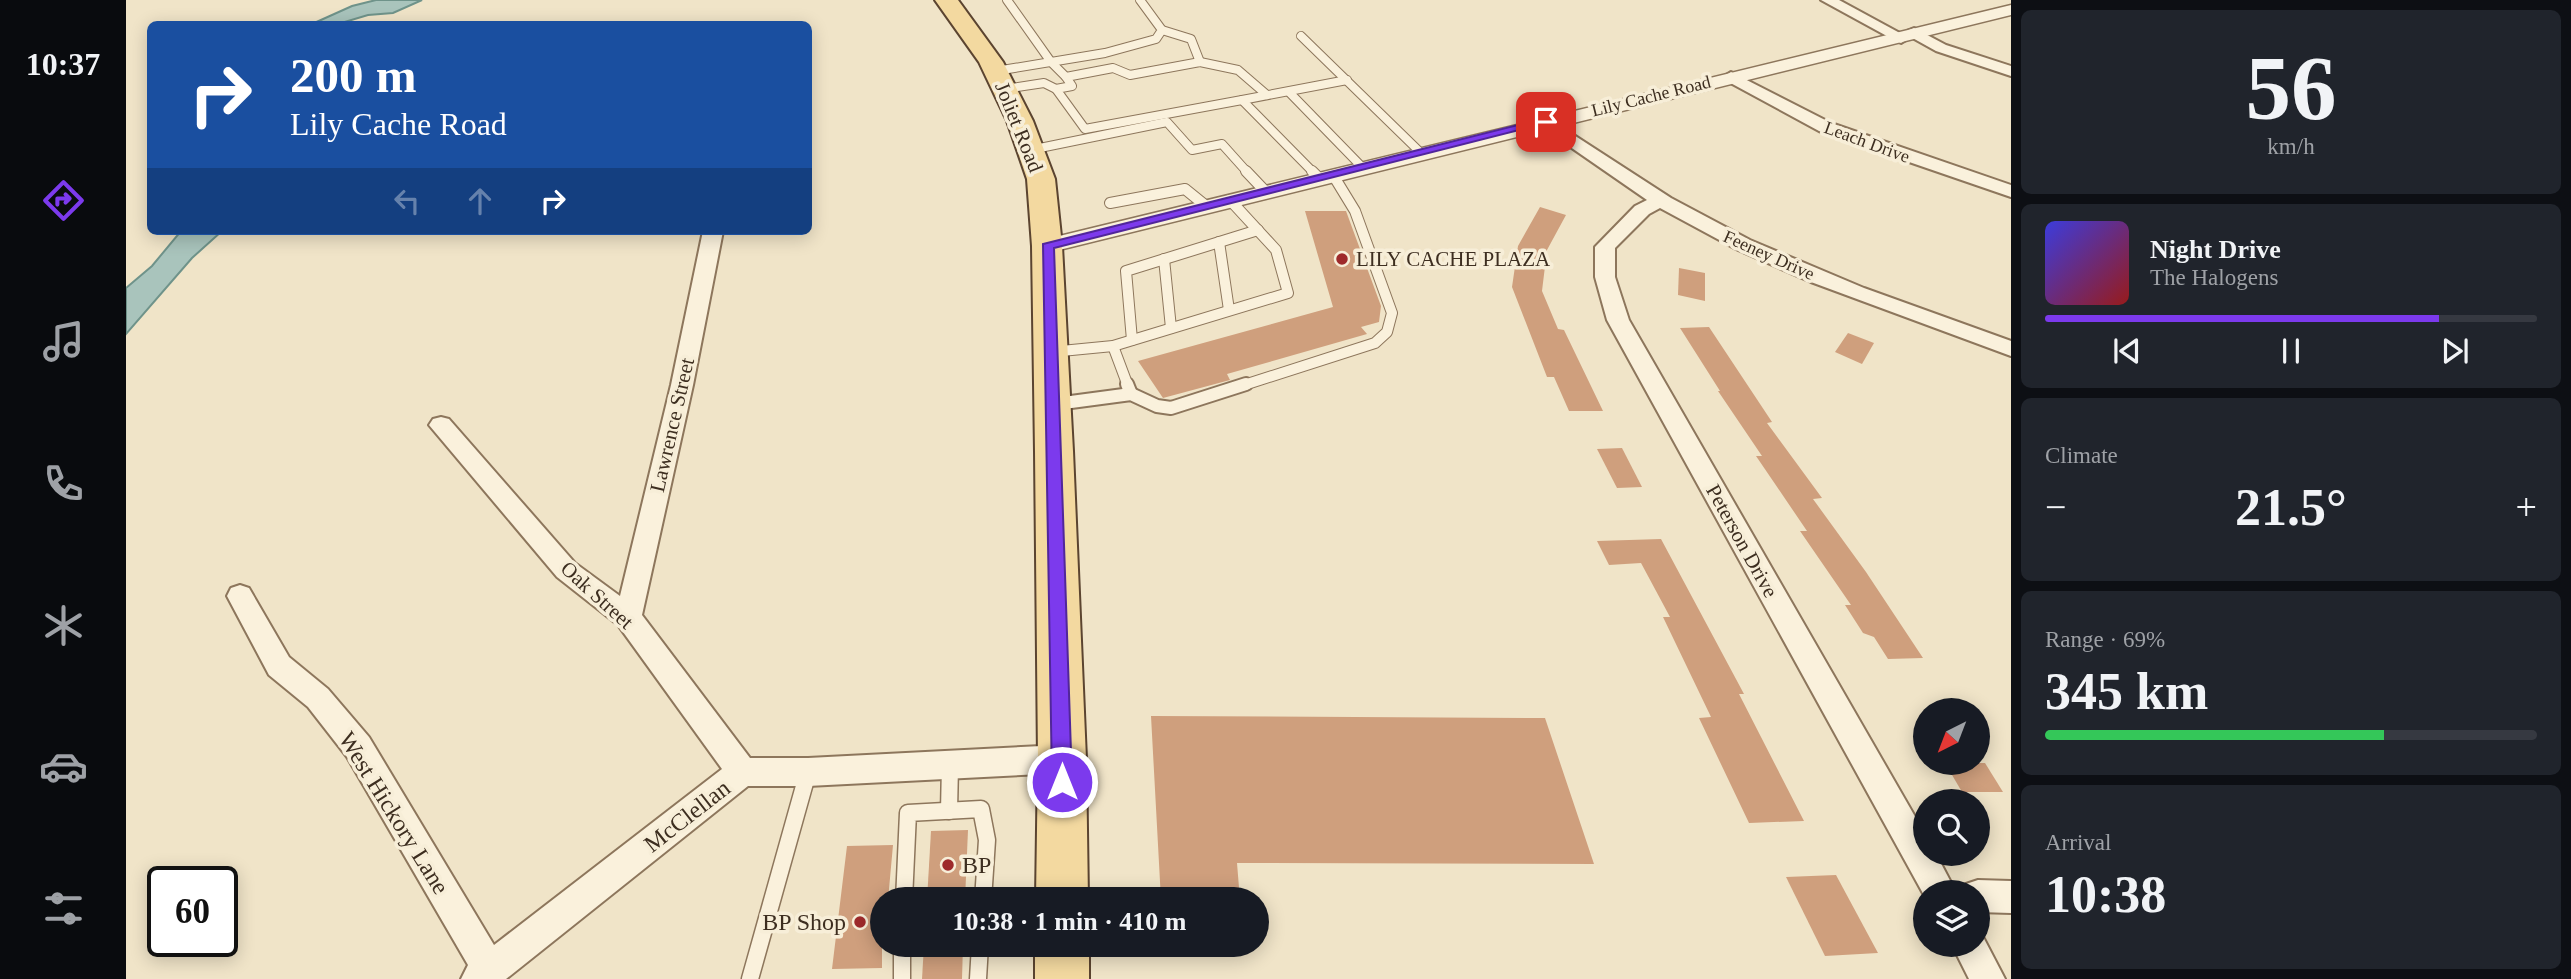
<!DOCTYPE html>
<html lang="en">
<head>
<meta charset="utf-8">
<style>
  body { margin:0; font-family:"Times New Roman",serif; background:#20242c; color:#f1f3f6; height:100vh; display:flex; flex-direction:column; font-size:26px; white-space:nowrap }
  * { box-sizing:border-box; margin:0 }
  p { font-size:23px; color:#9ea1a6 }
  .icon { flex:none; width:38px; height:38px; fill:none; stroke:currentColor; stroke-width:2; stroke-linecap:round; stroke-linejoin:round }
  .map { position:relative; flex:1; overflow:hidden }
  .panel { display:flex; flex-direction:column; gap:10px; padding:10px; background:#0d0f14; width:560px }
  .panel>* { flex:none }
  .guide { position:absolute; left:21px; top:21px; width:665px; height:214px; border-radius:10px; box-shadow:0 4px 18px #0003; background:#1a4fa0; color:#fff; overflow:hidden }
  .needle { width:46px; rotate:222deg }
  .tools { position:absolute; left:1787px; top:698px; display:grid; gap:14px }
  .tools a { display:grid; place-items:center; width:77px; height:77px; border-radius:50%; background:#171b24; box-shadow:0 4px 18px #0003; font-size:35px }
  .speed { position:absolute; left:21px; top:866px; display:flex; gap:14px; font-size:35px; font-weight:700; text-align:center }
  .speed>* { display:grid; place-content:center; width:91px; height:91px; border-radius:50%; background:#171b24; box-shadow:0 4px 18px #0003; line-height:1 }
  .speed .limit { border:4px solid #111; border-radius:10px; background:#fff; color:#111 }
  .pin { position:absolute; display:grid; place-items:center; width:60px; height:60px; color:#fff; margin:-30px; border-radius:14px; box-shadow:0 4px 10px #0006 }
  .me { position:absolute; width:77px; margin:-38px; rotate:0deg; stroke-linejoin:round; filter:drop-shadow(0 0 5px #0008) }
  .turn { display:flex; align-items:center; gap:24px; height:147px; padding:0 28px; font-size:32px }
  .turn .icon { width:91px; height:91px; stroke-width:2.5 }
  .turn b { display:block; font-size:49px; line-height:60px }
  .lanes { display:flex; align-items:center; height:66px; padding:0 28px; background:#0003; justify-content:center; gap:35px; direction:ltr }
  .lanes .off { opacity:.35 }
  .big { font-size:52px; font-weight:700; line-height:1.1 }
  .panel .tile { flex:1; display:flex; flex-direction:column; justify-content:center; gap:10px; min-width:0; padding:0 24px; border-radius:10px; background:#20242c }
  .panel .dial { align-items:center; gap:0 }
  .dial b { font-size:91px; line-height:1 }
  .song { display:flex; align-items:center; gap:21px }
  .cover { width:84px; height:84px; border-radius:10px; background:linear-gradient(135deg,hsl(240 70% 55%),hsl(0 70% 35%)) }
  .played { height:7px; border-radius:4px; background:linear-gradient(90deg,#7c3aed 80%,#363941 80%) }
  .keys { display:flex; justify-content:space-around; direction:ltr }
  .heat { display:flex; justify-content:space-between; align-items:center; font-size:38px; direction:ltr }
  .charge { height:10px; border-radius:5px; background:linear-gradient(90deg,#34c759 69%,#363941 0) }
  .trip { position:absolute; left:744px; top:887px; width:399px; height:70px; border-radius:35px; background:#171b24; box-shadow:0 4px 18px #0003; font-weight:700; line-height:70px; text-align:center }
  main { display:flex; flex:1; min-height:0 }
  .tab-bar { display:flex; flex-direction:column; width:126px; justify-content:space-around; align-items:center; background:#090b0e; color:#9ea1a6 }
  .tab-bar .icon { width:49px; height:49px }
  .tab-bar .on { color:#7c3aed }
  .tab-bar b { font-size:32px; color:#f1f3f6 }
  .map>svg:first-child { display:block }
  .water { fill:#a9c4bc; stroke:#6f938a; stroke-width:2 }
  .building { fill:#cf9f7d }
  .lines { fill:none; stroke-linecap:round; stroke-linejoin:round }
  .service-far3-casing { stroke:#8d765c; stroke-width:10 }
  .service-far2-casing { stroke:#8d765c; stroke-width:12 }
  .service-far1-casing { stroke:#8d765c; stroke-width:16 }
  .service-casing { stroke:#8d765c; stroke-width:19 }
  .minor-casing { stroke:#8d765c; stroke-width:4 }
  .tertiary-casing { stroke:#8d765c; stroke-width:3 }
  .primary-casing { stroke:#5b4430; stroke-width:4 }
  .service-far3 { stroke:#faf1dc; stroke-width:8 }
  .service-far2 { stroke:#faf1dc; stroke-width:10 }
  .service-far1 { stroke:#faf1dc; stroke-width:12 }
  .service { stroke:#faf1dc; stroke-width:16 }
  .minor { fill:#faf1dc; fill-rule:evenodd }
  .tertiary { fill:#faf1dc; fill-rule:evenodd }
  .primary { fill:#f3d9a0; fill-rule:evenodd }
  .route { fill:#7c3aed; stroke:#51269a; stroke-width:2 }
  .poi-dot { fill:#9e2a2b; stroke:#f7eed8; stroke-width:2.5 }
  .labels { text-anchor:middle; stroke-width:7; stroke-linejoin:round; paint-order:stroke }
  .far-street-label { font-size:18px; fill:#3d2e20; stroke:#f7eed8 }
  .street-label { font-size:21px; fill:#3d2e20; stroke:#f7eed8 }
  .poi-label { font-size:21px; fill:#3d2e20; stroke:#f7eed8; text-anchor:start }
  .near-street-label { font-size:24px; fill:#3d2e20; stroke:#f7eed8 }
  .near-poi-label { font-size:24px; fill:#3d2e20; stroke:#f7eed8; text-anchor:start }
</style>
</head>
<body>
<main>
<nav class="tab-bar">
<b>10:37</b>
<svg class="icon on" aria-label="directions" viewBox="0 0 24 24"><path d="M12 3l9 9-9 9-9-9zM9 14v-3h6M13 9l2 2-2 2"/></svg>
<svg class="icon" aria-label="music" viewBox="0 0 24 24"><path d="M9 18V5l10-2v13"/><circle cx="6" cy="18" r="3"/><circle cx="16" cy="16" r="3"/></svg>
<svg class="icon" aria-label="phone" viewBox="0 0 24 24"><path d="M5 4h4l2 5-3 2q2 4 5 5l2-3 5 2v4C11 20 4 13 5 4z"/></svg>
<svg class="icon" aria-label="climate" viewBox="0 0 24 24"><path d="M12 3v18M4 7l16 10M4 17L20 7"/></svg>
<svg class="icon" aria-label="car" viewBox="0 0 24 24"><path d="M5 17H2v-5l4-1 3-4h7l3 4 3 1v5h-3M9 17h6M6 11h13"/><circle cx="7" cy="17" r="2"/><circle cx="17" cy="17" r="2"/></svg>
<svg class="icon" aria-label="filters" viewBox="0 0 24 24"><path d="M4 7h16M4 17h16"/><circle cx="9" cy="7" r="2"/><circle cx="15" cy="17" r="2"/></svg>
</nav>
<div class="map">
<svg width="1885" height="979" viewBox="0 0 1885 979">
  <rect width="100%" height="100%" fill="#f0e4c8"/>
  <g class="water">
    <polygon points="250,0 296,0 267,13 242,15 212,24 186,24 226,6"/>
    <polygon points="55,231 96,231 66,258 0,334 0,288 26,266"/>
  </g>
  <g class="building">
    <polygon points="1414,207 1440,215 1421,250 1416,291 1432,329 1438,330 1477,411 1443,411 1428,377 1421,377 1386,287 1392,246"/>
    <polygon points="1179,211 1220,211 1255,306 1253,322 1235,327 1241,334 1101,374 1104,380 1037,398 1012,361 1207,307"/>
    <polygon points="1553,268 1579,273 1579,301 1552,295"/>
    <polygon points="1583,327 1646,422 1641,423 1696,498 1687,499 1740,572 1797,658 1762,659 1748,637 1737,633 1719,605 1725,605 1674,531 1681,531 1630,456 1636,456 1592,391 1594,391 1554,328"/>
    <polygon points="1722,333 1748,343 1736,364 1709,352"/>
    <polygon points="1496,448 1516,487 1491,488 1471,449"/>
    <polygon points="1535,539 1618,694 1613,694 1678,821 1623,823 1573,718 1585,717 1537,617 1544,617 1515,563 1483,565 1471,541"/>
    <polygon points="1025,716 1419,718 1468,864 1111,863 1114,900 1035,900"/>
    <polygon points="1819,763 1859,763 1877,792 1836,792"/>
    <polygon points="842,830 839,900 801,900 805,831"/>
    <polygon points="767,845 762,900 756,900 756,968 706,969 721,846"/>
    <polygon points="1710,875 1752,953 1699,956 1660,877"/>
    <polygon points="798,945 837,945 836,979 796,979"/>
  </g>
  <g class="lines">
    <defs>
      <g id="service-far3">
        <polyline points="881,0 925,62 940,77"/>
        <polyline points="1036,30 1065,39 1074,62"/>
        <polyline points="1175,36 1295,153"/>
        <polyline points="870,71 979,53 1030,39 1036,30 1014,0"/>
        <polyline points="879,89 918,83 930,89"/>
        <polyline points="1163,92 1236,167"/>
        <polyline points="1116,100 959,129 930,89 946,86 940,77 987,68 1004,75 1074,62 1112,70 1141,95"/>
        <polyline points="904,150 1041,122 1066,150 1096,144 1122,173"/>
        <polyline points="1188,173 1116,100 1221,80"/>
      </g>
      <g id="service-far2">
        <polyline points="1120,171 1139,191"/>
        <polyline points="1186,171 1193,178"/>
        <polyline points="984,203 1059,189 1080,206"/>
        <polyline points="1093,242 1103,310"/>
        <polyline points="1038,259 1045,328"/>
        <polyline points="1006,340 1000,271 1132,230"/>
        <polyline points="987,346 1002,386"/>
        <polyline points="925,352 987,346 1162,293 1150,250 1104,200"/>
        <polyline points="1115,386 1249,343 1261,332 1266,313 1229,211 1207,175"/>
      </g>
      <g id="service-far1">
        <polyline points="1001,384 1005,394"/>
        <polyline points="930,404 1005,394 1031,406 1045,408 1120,384"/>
      </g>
      <g id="service">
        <polyline points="823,811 824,765"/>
        <polyline points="778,900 782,813 855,809 861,840 857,900"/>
        <polyline points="776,945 776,979"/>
        <polyline points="624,979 682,772"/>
        <polyline points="852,979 854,945"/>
      </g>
      <g id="minor">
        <polygon points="1695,0 1713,0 1783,38 1775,43 1770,41"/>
        <polygon points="1788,28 1820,45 1885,66 1885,76 1810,51 1783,36 1780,33 1783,30"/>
        <polygon points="1605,72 1705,123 1885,185 1885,197 1693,131 1599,80 1597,77"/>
        <polygon points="1420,117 1545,198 1624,240 1738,288 1885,341 1885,356 1685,282 1610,249 1534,208 1523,214 1489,248 1489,277 1503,320 1799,834 1799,854 1810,854 1830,892 1799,892 1799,897 1481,320 1469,277 1469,247 1509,206 1521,200 1414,126 1412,122 1414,118"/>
        <polygon points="577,231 597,231 567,385 516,615 624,758 682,758 936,745 947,749 951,759 947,769 936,773 682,786 622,786 380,979 335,979 342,965 221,757 182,707 143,675 101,596 105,588 114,585 123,588 163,657 202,689 243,737 368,945 596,769 492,625 431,577 303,425 307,419 315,417 323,419 449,563 494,596 545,385"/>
        <polygon points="1852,880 1885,881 1885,913 1852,912 1852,892 1837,892 1840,884"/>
        <polygon points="1852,932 1855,933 1879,979 1843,979 1826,945 1852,945"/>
      </g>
      <polygon id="tertiary" points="1885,5 1885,15 921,253 913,251 909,246 913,241 921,239"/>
      <g id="primary">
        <polygon points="809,0 832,0 877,62 907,121 929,179 936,246 947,451 960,759 962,900 910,900 912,759 909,451 906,246 901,179 881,121 853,62"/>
        <rect x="909" y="945" width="54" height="34"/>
      </g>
    </defs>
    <use href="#service-far3" class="service-far3-casing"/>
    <use href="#service-far2" class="service-far2-casing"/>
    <use href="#service-far1" class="service-far1-casing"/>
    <use href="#service" class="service-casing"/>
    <use href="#minor" class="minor-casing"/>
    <use href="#tertiary" class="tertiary-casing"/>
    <use href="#primary" class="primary-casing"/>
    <use href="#service-far3" class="service-far3"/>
    <use href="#service-far2" class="service-far2"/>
    <use href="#service-far1" class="service-far1"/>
    <use href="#service" class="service"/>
    <use href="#minor" class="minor"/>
    <use href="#tertiary" class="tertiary"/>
    <use href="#primary" class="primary"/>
  </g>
  <polygon class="route" points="1416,119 1425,122 928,248 946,782 943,789 936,792 929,789 926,782 917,244"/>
  <g class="poi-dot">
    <circle cx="1216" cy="259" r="7"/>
    <circle cx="822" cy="865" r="7"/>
    <circle cx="734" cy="922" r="7"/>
  </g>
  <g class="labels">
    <g class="far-street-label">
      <text transform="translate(1525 96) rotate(-14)" y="6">Lily Cache Road</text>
      <text transform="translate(1741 142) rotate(20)" y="6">Leach Drive</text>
      <text transform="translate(1643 255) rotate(24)" y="6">Feeney Drive</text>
    </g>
    <g class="street-label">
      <text transform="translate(893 127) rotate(68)" y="7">Joliet Road</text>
      <text transform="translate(546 425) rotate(-77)" y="7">Lawrence Street</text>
      <text transform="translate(1616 541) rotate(61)" y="7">Peterson Drive</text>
      <text transform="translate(471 595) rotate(42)" y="7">Oak Street</text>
    </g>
    <g class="poi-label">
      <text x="1230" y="266">LILY CACHE PLAZA</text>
    </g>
    <g class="near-street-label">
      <text transform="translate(268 813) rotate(58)" y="8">West Hickory Lane</text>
      <text transform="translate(561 816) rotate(-38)" y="8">McClellan</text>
    </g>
    <g class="near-poi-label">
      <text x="836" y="873">BP</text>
      <text x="720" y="930" text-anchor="end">BP Shop</text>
    </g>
  </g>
</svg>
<div class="tools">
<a><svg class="needle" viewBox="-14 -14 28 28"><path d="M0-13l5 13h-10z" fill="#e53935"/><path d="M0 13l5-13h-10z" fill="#9ea1a6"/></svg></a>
<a><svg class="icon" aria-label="search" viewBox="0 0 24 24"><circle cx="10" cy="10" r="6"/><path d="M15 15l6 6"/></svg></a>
<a><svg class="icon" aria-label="layers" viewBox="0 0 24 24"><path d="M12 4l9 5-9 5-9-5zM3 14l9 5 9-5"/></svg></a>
</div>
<div class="speed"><div class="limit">60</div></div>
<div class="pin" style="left:1420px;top:122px;background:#d93025"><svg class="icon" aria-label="arrive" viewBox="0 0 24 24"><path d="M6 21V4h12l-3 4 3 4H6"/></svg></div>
<svg class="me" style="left:936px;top:782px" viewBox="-20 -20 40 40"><circle r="17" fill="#7c3aed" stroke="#fff" stroke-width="3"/><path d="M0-11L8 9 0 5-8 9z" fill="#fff"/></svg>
<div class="trip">10:38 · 1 min · 410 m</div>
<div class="guide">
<div class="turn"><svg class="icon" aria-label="right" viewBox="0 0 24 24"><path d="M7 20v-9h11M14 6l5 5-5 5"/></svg><div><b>200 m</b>Lily Cache Road</div></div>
<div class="lanes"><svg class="icon off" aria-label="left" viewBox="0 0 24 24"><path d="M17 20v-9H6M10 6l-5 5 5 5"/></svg><svg class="icon off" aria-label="ahead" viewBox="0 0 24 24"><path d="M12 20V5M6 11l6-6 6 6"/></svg><svg class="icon" aria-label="right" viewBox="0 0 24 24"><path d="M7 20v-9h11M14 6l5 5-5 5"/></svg></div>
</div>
</div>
<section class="panel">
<div class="tile dial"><b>56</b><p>km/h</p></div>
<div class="tile">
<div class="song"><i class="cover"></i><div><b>Night Drive</b><p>The Halogens</p></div></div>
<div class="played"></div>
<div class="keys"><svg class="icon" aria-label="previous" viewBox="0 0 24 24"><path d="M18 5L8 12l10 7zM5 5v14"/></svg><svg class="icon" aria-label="pause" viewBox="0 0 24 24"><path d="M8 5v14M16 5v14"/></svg><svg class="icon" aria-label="next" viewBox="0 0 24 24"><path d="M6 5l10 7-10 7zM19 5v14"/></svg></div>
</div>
<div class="tile"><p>Climate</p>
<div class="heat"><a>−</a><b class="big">21.5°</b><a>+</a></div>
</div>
<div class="tile"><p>Range · 69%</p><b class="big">345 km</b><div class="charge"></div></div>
<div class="tile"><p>Arrival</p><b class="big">10:38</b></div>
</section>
</main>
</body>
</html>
